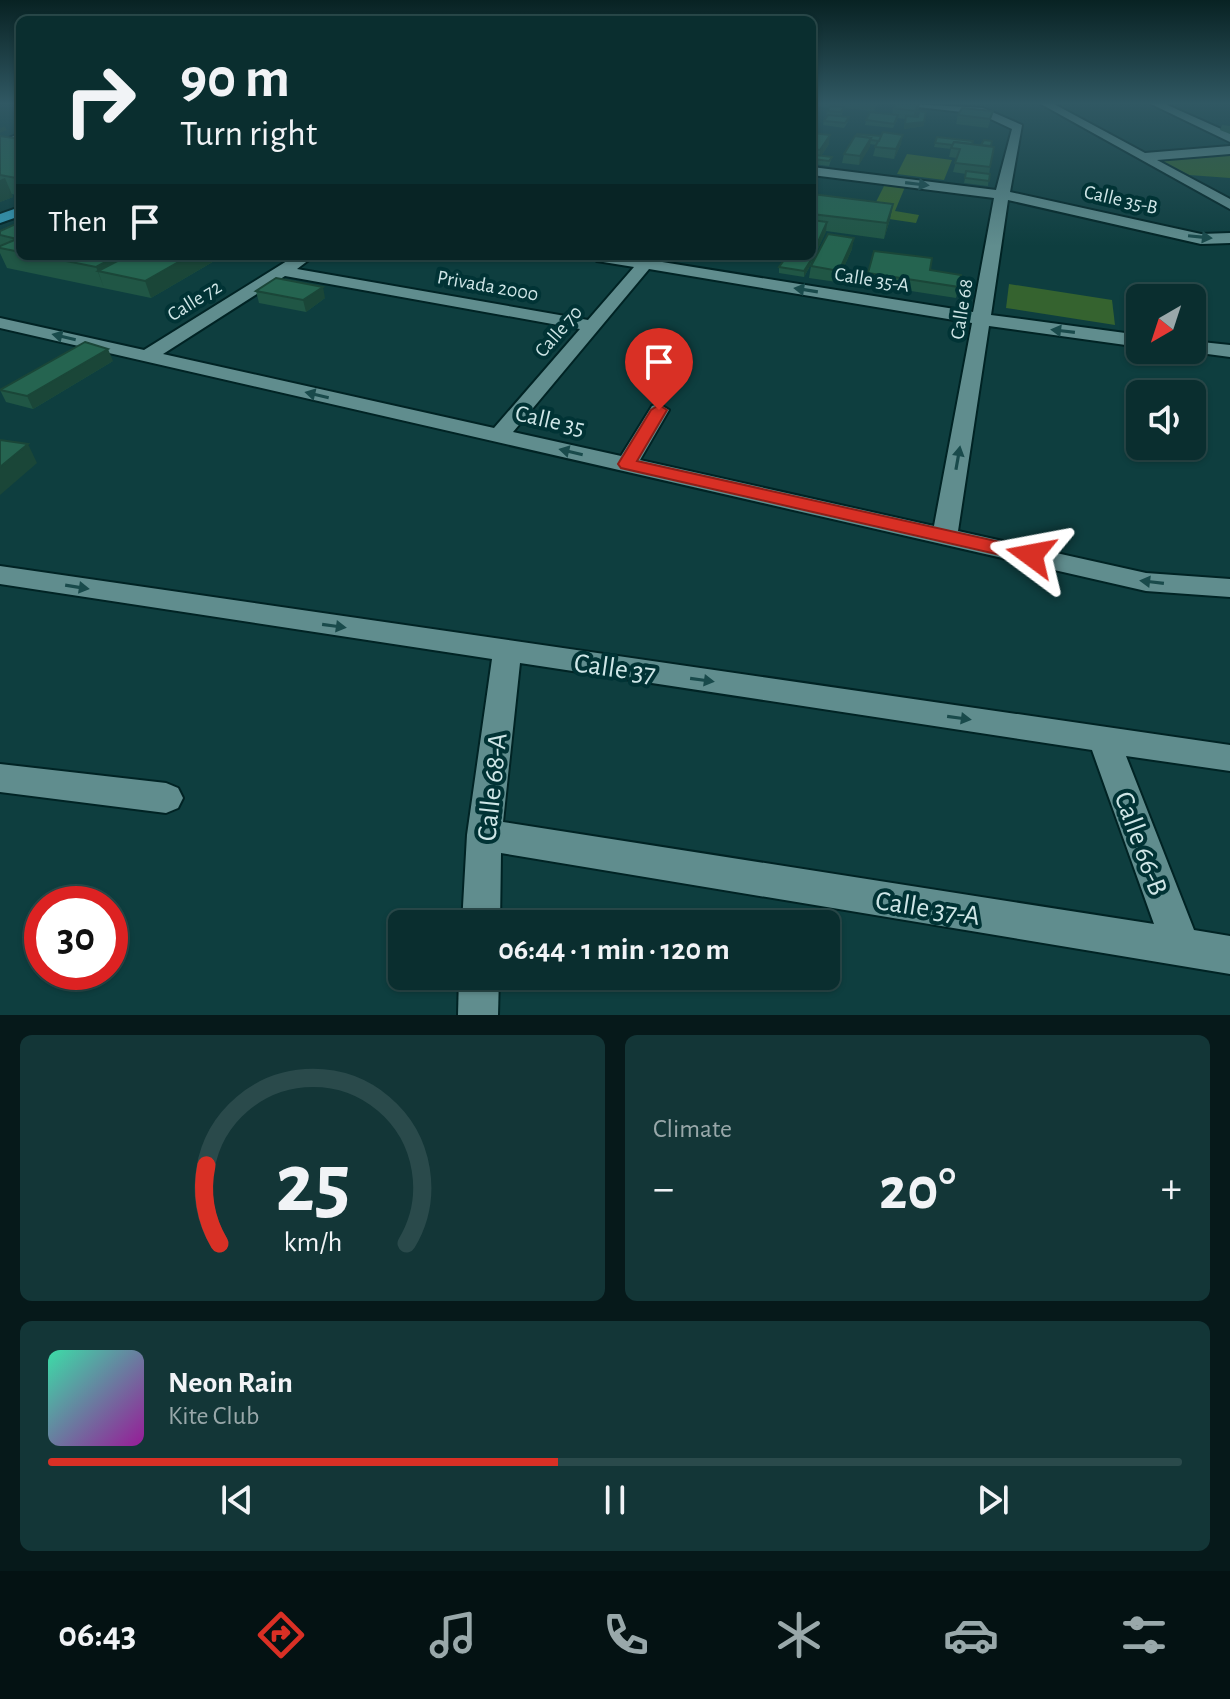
<!DOCTYPE html>
<html lang="en">
<head>
<meta charset="utf-8">
<style>
  body { margin:0; font-family:"Alegreya Sans",sans-serif; background:#133637; color:#f1f3f6; height:100vh; display:flex; flex-direction:column; font-size:30px; white-space:nowrap }
  * { box-sizing:border-box; margin:0 }
  p { font-size:26px; color:#99a8aa }
  .icon { flex:none; width:44px; height:44px; fill:none; stroke:currentColor; stroke-width:2; stroke-linecap:round; stroke-linejoin:round }
  .map { position:relative; height:1015px; overflow:hidden }
  .details { display:flex; flex-direction:column; gap:20px; padding:20px; background:#06191a; flex:1 }
  .details>* { flex:none }
  .top-card { position:absolute; left:16px; top:16px; width:800px; height:244px; border-radius:12px; box-shadow:0 2px 6px #0004,0 0 0 2px #2a4a4b; background:#0a2e2f; color:#f1f3f6; overflow:hidden }
  .needle { width:52px; rotate:219deg }
  .fabs { position:absolute; left:1126px; top:284px; display:grid; gap:16px }
  .fabs a { display:grid; place-items:center; width:80px; height:80px; border-radius:12px; background:#0a2e2f; box-shadow:0 2px 6px #0004,0 0 0 2px #2a4a4b; font-size:40px }
  .speed { position:absolute; left:24px; top:886px; display:flex; gap:16px; font-size:40px; font-weight:700; text-align:center }
  .speed>* { display:grid; place-content:center; width:104px; height:104px; border-radius:50%; background:#0a2e2f; box-shadow:0 2px 6px #0004,0 0 0 2px #2a4a4b; line-height:1 }
  .speed .limit { border:12px solid #d22; background:#fff; color:#111 }
  .pin { position:absolute; display:grid; place-items:center; width:68px; height:68px; color:#fff; margin:-82px -34px; border-radius:50% 50% 50% 0; rotate:-45deg; box-shadow:0 0 8px #0007 }
  .pin .icon { rotate:45deg }
  .me { position:absolute; width:88px; margin:-44px; rotate:283deg; stroke-linejoin:round; filter:drop-shadow(0 0 6px #0008) }
  .turn { display:flex; align-items:center; gap:28px; height:168px; padding:0 32px; font-size:36px }
  .turn .icon { width:104px; height:104px; stroke-width:2.5 }
  .turn b { display:block; font-size:56px; line-height:68px }
  .then { display:flex; align-items:center; height:76px; padding:0 32px; background:#0003; gap:16px; font-size:30px }
  .big { font-size:60px; font-weight:600; line-height:1.1 }
  .details .tile { flex:1; display:flex; flex-direction:column; justify-content:center; gap:12px; min-width:0; padding:0 28px; border-radius:12px; background:#133637 }
  .details .dial { align-items:center; gap:0 }
  .dial svg { height:208px; overflow:visible; fill:none; stroke:#2a4a4b; stroke-width:7; stroke-linecap:round; text-anchor:middle }
  .dial text { fill:#f1f3f6; stroke:none }
  .song { display:flex; align-items:center; gap:24px }
  .cover { width:96px; height:96px; border-radius:12px; background:linear-gradient(135deg,hsl(160 70% 55%),hsl(300 70% 35%)) }
  .played { height:8px; border-radius:4px; background:linear-gradient(90deg,#d93025 45%,#2a4a4b 45%) }
  .keys { display:flex; justify-content:space-around; direction:ltr }
  .heat { display:flex; justify-content:space-between; align-items:center; font-size:44px; direction:ltr }
  .details .tiles { flex:1; display:grid; gap:20px; grid-template-columns:1fr 1fr }
  .tile:last-child { grid-column:span 2 }
  .trip { position:absolute; left:388px; top:910px; width:452px; height:80px; border-radius:12px; background:#0a2e2f; box-shadow:0 2px 6px #0004,0 0 0 2px #2a4a4b; font-weight:600; line-height:80px; text-align:center }
  .tab-bar { display:flex; height:128px; justify-content:space-around; align-items:center; background:#041213; color:#99a8aa }
  .tab-bar .icon { width:56px; height:56px }
  .tab-bar .active { color:#d93025 }
  .tab-bar b { font-size:36px; color:#f1f3f6 }
  .map>svg:first-child { display:block }
  .green { fill:#35632f }
  .lines { fill:none; stroke-linecap:round; stroke-linejoin:round }
  .minor-casing { stroke:#002324; stroke-width:4 }
  .major-casing { stroke:#002324; stroke-width:4 }
  .minor { fill:#608d8e; fill-rule:evenodd }
  .major { fill:#3498b3; fill-rule:evenodd }
  .wall { fill:#205645 }
  .shaded-wall { fill:#1a4638 }
  .building { fill:#256450; stroke:#1a4638; stroke-width:2 }
  .oneway { fill:#194a4b }
  .route { fill:#d93025; stroke:#8d1f18; stroke-width:2 }
  .labels { text-anchor:middle; stroke-width:8; stroke-linejoin:round; paint-order:stroke }
  .far-street-label { font-size:20px; fill:#cfe6e7; stroke:#013335 }
  .street-label { font-size:24px; fill:#cfe6e7; stroke:#013335 }
  .near-street-label { font-size:28px; fill:#cfe6e7; stroke:#013335 }
</style>
</head>
<body>
<div class="map">
<svg width="1230" height="1015" viewBox="0 0 1230 1015">
  <rect width="100%" height="100%" fill="#0e3e3f"/>
  <g class="green">
    <polygon points="1230,153 1230,178 1189,175 1157,158"/>
    <polygon points="907,154 952,160 944,180 897,174"/>
    <polygon points="885,184 905,187 895,211 919,215 916,223 869,216"/>
    <polygon points="1009,284 1112,300 1115,325 1006,308"/>
  </g>
  <g class="lines">
    <defs>
      <g id="minor">
        <path d="M913,104l70,4 39,17 -12,67 191,42 29,-1v10l-29,1 -193,-44 -17,115 149,20v12l-151,-21 -31,205 188,42 84,6v18l-84,-6 -1146,-263v-10l144,32 151,-94h19l-17,13 291,51 46,-53 -37,-6 -8,-5 52,2 19,-2 -4,5 317,51 21,-114 -182,-23v-8l184,23 16,-61 -32,-15 -62,-7zM649,269l323,54 -38,203 -294,-66 29,-50 -10,-6 -7,2 -31,50 -108,-24zM285,276l295,53 -86,99 -331,-74z"/>
        <polygon points="1041,104 1054,104 1145,153 1230,146 1230,154 1157,160 1230,199 1230,209"/>
        <polygon points="1151,104 1165,104 1230,133 1230,142"/>
        <polygon points="20,134 20,142 0,149 0,141"/>
        <polygon points="1192,341 1230,345 1230,357 1185,351 1192,350"/>
        <path d="M0,566l1230,179v26l-104,-15 68,174 36,6v38l-729,-121 -1,71h-38l5,-89 25,-176 -492,-75zM520,663l572,87 62,174 -651,-102z"/>
        <polygon points="0,764 166,783 178,788 183,798 178,808 166,813 0,792"/>
        <polygon points="459,976 499,976 498,1015 458,1015"/>
      </g>
      <polygon id="major" points="20,207 20,216 0,223 0,214"/>
    </defs>
    <use href="#minor" class="minor-casing"/>
    <use href="#major" class="major-casing"/>
    <use href="#minor" class="minor"/>
    <use href="#major" class="major"/>
  </g>
  <g class="wall">
    <polygon points="812,104 832,104 829,108 812,106"/>
    <polygon points="833,104 878,104 874,111 844,108 841,117 848,122 844,128 823,125 824,121 828,115 826,115 827,111 833,106"/>
    <polygon points="893,108 919,110 915,117 924,126 904,129 905,119 898,118 893,128 865,125 866,120 892,114"/>
    <polygon points="993,111 988,128 956,124 958,115"/>
    <polygon points="1222,125 1230,126 1230,134 1220,130"/>
    <polygon points="812,133 829,144 821,156 832,157 829,166 813,164 814,159 812,158"/>
    <polygon points="0,136 20,139 20,196 12,194 13,197 0,202"/>
    <polygon points="855,136 901,144 894,159 873,156 876,145 870,144 859,165 842,163 844,154"/>
    <polygon points="937,137 972,144 990,167 988,186 964,183 966,174 953,172 957,158 949,157 951,149 934,147"/>
    <polygon points="812,194 893,204 890,219 884,239 826,231 810,266 804,277 779,273 779,267 784,259 785,256 812,256"/>
    <polygon points="20,222 20,256 215,256 216,260 151,298 7,268 0,253 0,231"/>
    <polygon points="852,249 837,282 809,278 811,266"/>
    <polygon points="930,270 959,287 956,298 866,284 868,273"/>
    <polygon points="256,291 325,298 306,312 259,303"/>
    <polygon points="113,361 33,409 6,402 0,390"/>
  </g>
  <g class="shaded-wall">
    <polygon points="919,104 919,110 913,120 915,111"/>
    <polygon points="924,122 924,126 904,129 905,124"/>
    <polygon points="5,126 7,130 0,133 0,128"/>
    <polygon points="830,135 829,144 819,159 820,150"/>
    <polygon points="903,135 901,144 894,159 896,149"/>
    <polygon points="871,138 870,147 859,165 860,156"/>
    <polygon points="20,176 20,188 16,178"/>
    <polygon points="5,178 13,197 0,202 0,180"/>
    <polygon points="893,204 890,219 884,239 887,223"/>
    <polygon points="827,222 826,232 811,264 813,253"/>
    <polygon points="854,238 852,249 837,282 839,271"/>
    <polygon points="117,256 163,256 98,271 104,288 96,267"/>
    <polygon points="189,256 215,256 216,260 151,298 145,281"/>
    <polygon points="811,260 810,266 804,277 804,271"/>
    <polygon points="323,287 325,298 306,312 303,300"/>
    <polygon points="108,349 113,361 33,409 27,396"/>
    <polygon points="28,444 37,463 0,495 0,467"/>
  </g>
  <g class="building">
    <polygon points="896,104 919,104 915,111 893,108"/>
    <polygon points="831,106 844,107 841,112 827,111"/>
    <polygon points="962,108 993,111 990,119 958,115"/>
    <polygon points="919,111 926,112 924,122 905,124 906,116 918,117"/>
    <polygon points="870,112 898,115 894,124 866,120"/>
    <polygon points="828,115 849,117 845,123 824,121"/>
    <polygon points="883,132 903,135 896,149 875,147"/>
    <polygon points="812,133 830,135 820,150 812,149"/>
    <polygon points="857,134 881,136 879,141 870,140 871,138 856,136"/>
    <polygon points="0,136 20,139 20,176 16,178 0,175"/>
    <polygon points="855,136 871,138 860,156 844,154"/>
    <polygon points="937,137 973,141 972,144 954,142 953,145 935,143"/>
    <polygon points="984,140 992,141 991,146 981,145"/>
    <polygon points="954,142 994,147 990,167 955,163 960,149 951,148"/>
    <polygon points="816,155 832,157 829,161 813,159"/>
    <polygon points="966,171 990,174 989,181 965,178"/>
    <polygon points="812,194 893,204 887,223 812,214"/>
    <polygon points="812,220 827,222 813,253 812,253"/>
    <polygon points="20,222 20,252 0,248 0,246 17,239 0,235 0,231"/>
    <polygon points="828,234 854,238 839,271 811,266"/>
    <polygon points="874,251 932,258 930,270 961,275 959,287 868,273"/>
    <polygon points="41,256 117,256 96,267"/>
    <polygon points="127,256 189,256 145,281 98,271"/>
    <polygon points="787,256 788,256 811,260 804,271 779,267"/>
    <polygon points="276,278 323,287 303,300 256,291"/>
    <polygon points="85,342 108,349 27,396 0,390"/>
    <polygon points="0,440 28,444 0,467"/>
  </g>
  <defs><path id="oneway-solid" d="M-6-.8H1V-3.2L6.5 0L1 3.2V.8H-6Z" transform="scale(2)"/></defs>
  <g class="oneway">
    <use href="#oneway-solid" transform="translate(917 184) rotate(7)"/>
    <use href="#oneway-solid" transform="translate(1200 237) rotate(6)"/>
    <use href="#oneway-solid" transform="translate(806 290) rotate(-171)"/>
    <use href="#oneway-solid" transform="translate(1063 331) rotate(-173)"/>
    <use href="#oneway-solid" transform="translate(64 337) rotate(-167)"/>
    <use href="#oneway-solid" transform="translate(317 395) rotate(-167)"/>
    <use href="#oneway-solid" transform="translate(571 452) rotate(-167)"/>
    <use href="#oneway-solid" transform="translate(958 458) rotate(-80)"/>
    <use href="#oneway-solid" transform="translate(1152 582) rotate(-173)"/>
    <use href="#oneway-solid" transform="translate(77 587) rotate(9)"/>
    <use href="#oneway-solid" transform="translate(334 626) rotate(8)"/>
    <use href="#oneway-solid" transform="translate(702 680) rotate(8)"/>
    <use href="#oneway-solid" transform="translate(959 718) rotate(8)"/>
  </g>
  <linearGradient id="sky" x2="0" y2="1"><stop stop-color="#082223"/><stop offset="0.42" stop-color="#305863"/><stop offset="1" stop-color="#305863" stop-opacity="0"/></linearGradient>
  <rect width="1230" height="246" fill="url(#sky)"/>
  <polygon class="route" points="659,405 667,410 637,461 1031,549 1041,555 1031,562 621,468 618,464 651,410"/>
  <g class="labels">
    <g class="far-street-label">
      <text transform="translate(1121 199) rotate(13)" y="7">Calle 35-B</text>
      <text transform="translate(872 279) rotate(9)" y="7">Calle 35-A</text>
      <text transform="translate(488 285) rotate(10)" y="7">Privada 2000</text>
      <text transform="translate(194 300) rotate(-32)" y="7">Calle 72</text>
      <text transform="translate(961 309) rotate(-81)" y="7">Calle 68</text>
      <text transform="translate(558 331) rotate(-49)" y="7">Calle 70</text>
    </g>
    <g class="street-label">
      <text transform="translate(550 420) rotate(13)" y="8">Calle 35</text>
    </g>
    <g class="near-street-label">
      <text transform="translate(615 667) rotate(8)" y="10">Calle 37</text>
      <text transform="translate(491 787) rotate(-84)" y="10">Calle 68-A</text>
      <text transform="translate(1142 843) rotate(70)" y="10">Calle 66-B</text>
      <text transform="translate(928 907) rotate(9)" y="10">Calle 37-A</text>
    </g>
  </g>
</svg>
<div class="fabs">
<a><svg class="needle" viewBox="-14 -14 28 28"><path d="M0-13l5 13h-10z" fill="#e53935"/><path d="M0 13l5-13h-10z" fill="#99a8aa"/></svg></a>
<a><svg class="icon" aria-label="sound" viewBox="0 0 24 24"><path d="M4 9h4l5-4v14l-5-4H4zM17 9q2 3 0 6"/></svg></a>
</div>
<div class="speed"><div class="limit">30</div></div>
<div class="pin" style="left:659px;top:410px;background:#d93025"><svg class="icon" aria-label="arrive" viewBox="0 0 24 24"><path d="M6 21V4h12l-3 4 3 4H6"/></svg></div>
<svg class="me" style="left:1031px;top:555px" viewBox="-20 -20 40 40"><path d="M0-17L14 15 0 8-14 15z" fill="#d93025" stroke="#fff" stroke-width="4"/></svg>
<div class="trip">06:44 · 1 min · 120 m</div>
<div class="top-card">
<div class="turn"><svg class="icon" aria-label="right" viewBox="0 0 24 24"><path d="M7 20v-9h11M14 6l5 5-5 5"/></svg><div><b>90 m</b>Turn right</div></div>
<div class="then">Then<svg class="icon" aria-label="arrive" viewBox="0 0 24 24"><path d="M6 21V4h12l-3 4 3 4H6"/></svg></div>
</div>
</div>
<section class="details">
<div class="tiles">
<div class="tile dial"><svg viewBox="0 0 100 80">
<path d="M14 69A42 42 0 1 1 86 69"/>
<path d="M14 69A42 42 0 0 1 9 39" stroke="#d93025"/>
<text x="50" y="56" font-size="32" font-weight="700">25</text>
<text x="50" y="72" font-size="11">km/h</text>
</svg></div>
<div class="tile"><p>Climate</p>
<div class="heat"><a>−</a><b class="big">20°</b><a>+</a></div>
</div>
<div class="tile">
<div class="song"><i class="cover"></i><div><b>Neon Rain</b><p>Kite Club</p></div></div>
<div class="played"></div>
<div class="keys"><svg class="icon" aria-label="previous" viewBox="0 0 24 24"><path d="M18 5L8 12l10 7zM5 5v14"/></svg><svg class="icon" aria-label="pause" viewBox="0 0 24 24"><path d="M8 5v14M16 5v14"/></svg><svg class="icon" aria-label="next" viewBox="0 0 24 24"><path d="M6 5l10 7-10 7zM19 5v14"/></svg></div>
</div>
</div>
</section>
<nav class="tab-bar">
<b>06:43</b>
<svg class="icon active" aria-label="directions" viewBox="0 0 24 24"><path d="M12 3l9 9-9 9-9-9zM9 14v-3h6M13 9l2 2-2 2"/></svg>
<svg class="icon" aria-label="music" viewBox="0 0 24 24"><path d="M9 18V5l10-2v13"/><circle cx="6" cy="18" r="3"/><circle cx="16" cy="16" r="3"/></svg>
<svg class="icon" aria-label="phone" viewBox="0 0 24 24"><path d="M5 4h4l2 5-3 2q2 4 5 5l2-3 5 2v4C11 20 4 13 5 4z"/></svg>
<svg class="icon" aria-label="climate" viewBox="0 0 24 24"><path d="M12 3v18M4 7l16 10M4 17L20 7"/></svg>
<svg class="icon" aria-label="car" viewBox="0 0 24 24"><path d="M5 17H2v-5l4-1 3-4h7l3 4 3 1v5h-3M9 17h6M6 11h13"/><circle cx="7" cy="17" r="2"/><circle cx="17" cy="17" r="2"/></svg>
<svg class="icon" aria-label="filters" viewBox="0 0 24 24"><path d="M4 7h16M4 17h16"/><circle cx="9" cy="7" r="2"/><circle cx="15" cy="17" r="2"/></svg>
</nav>
</body>
</html>
